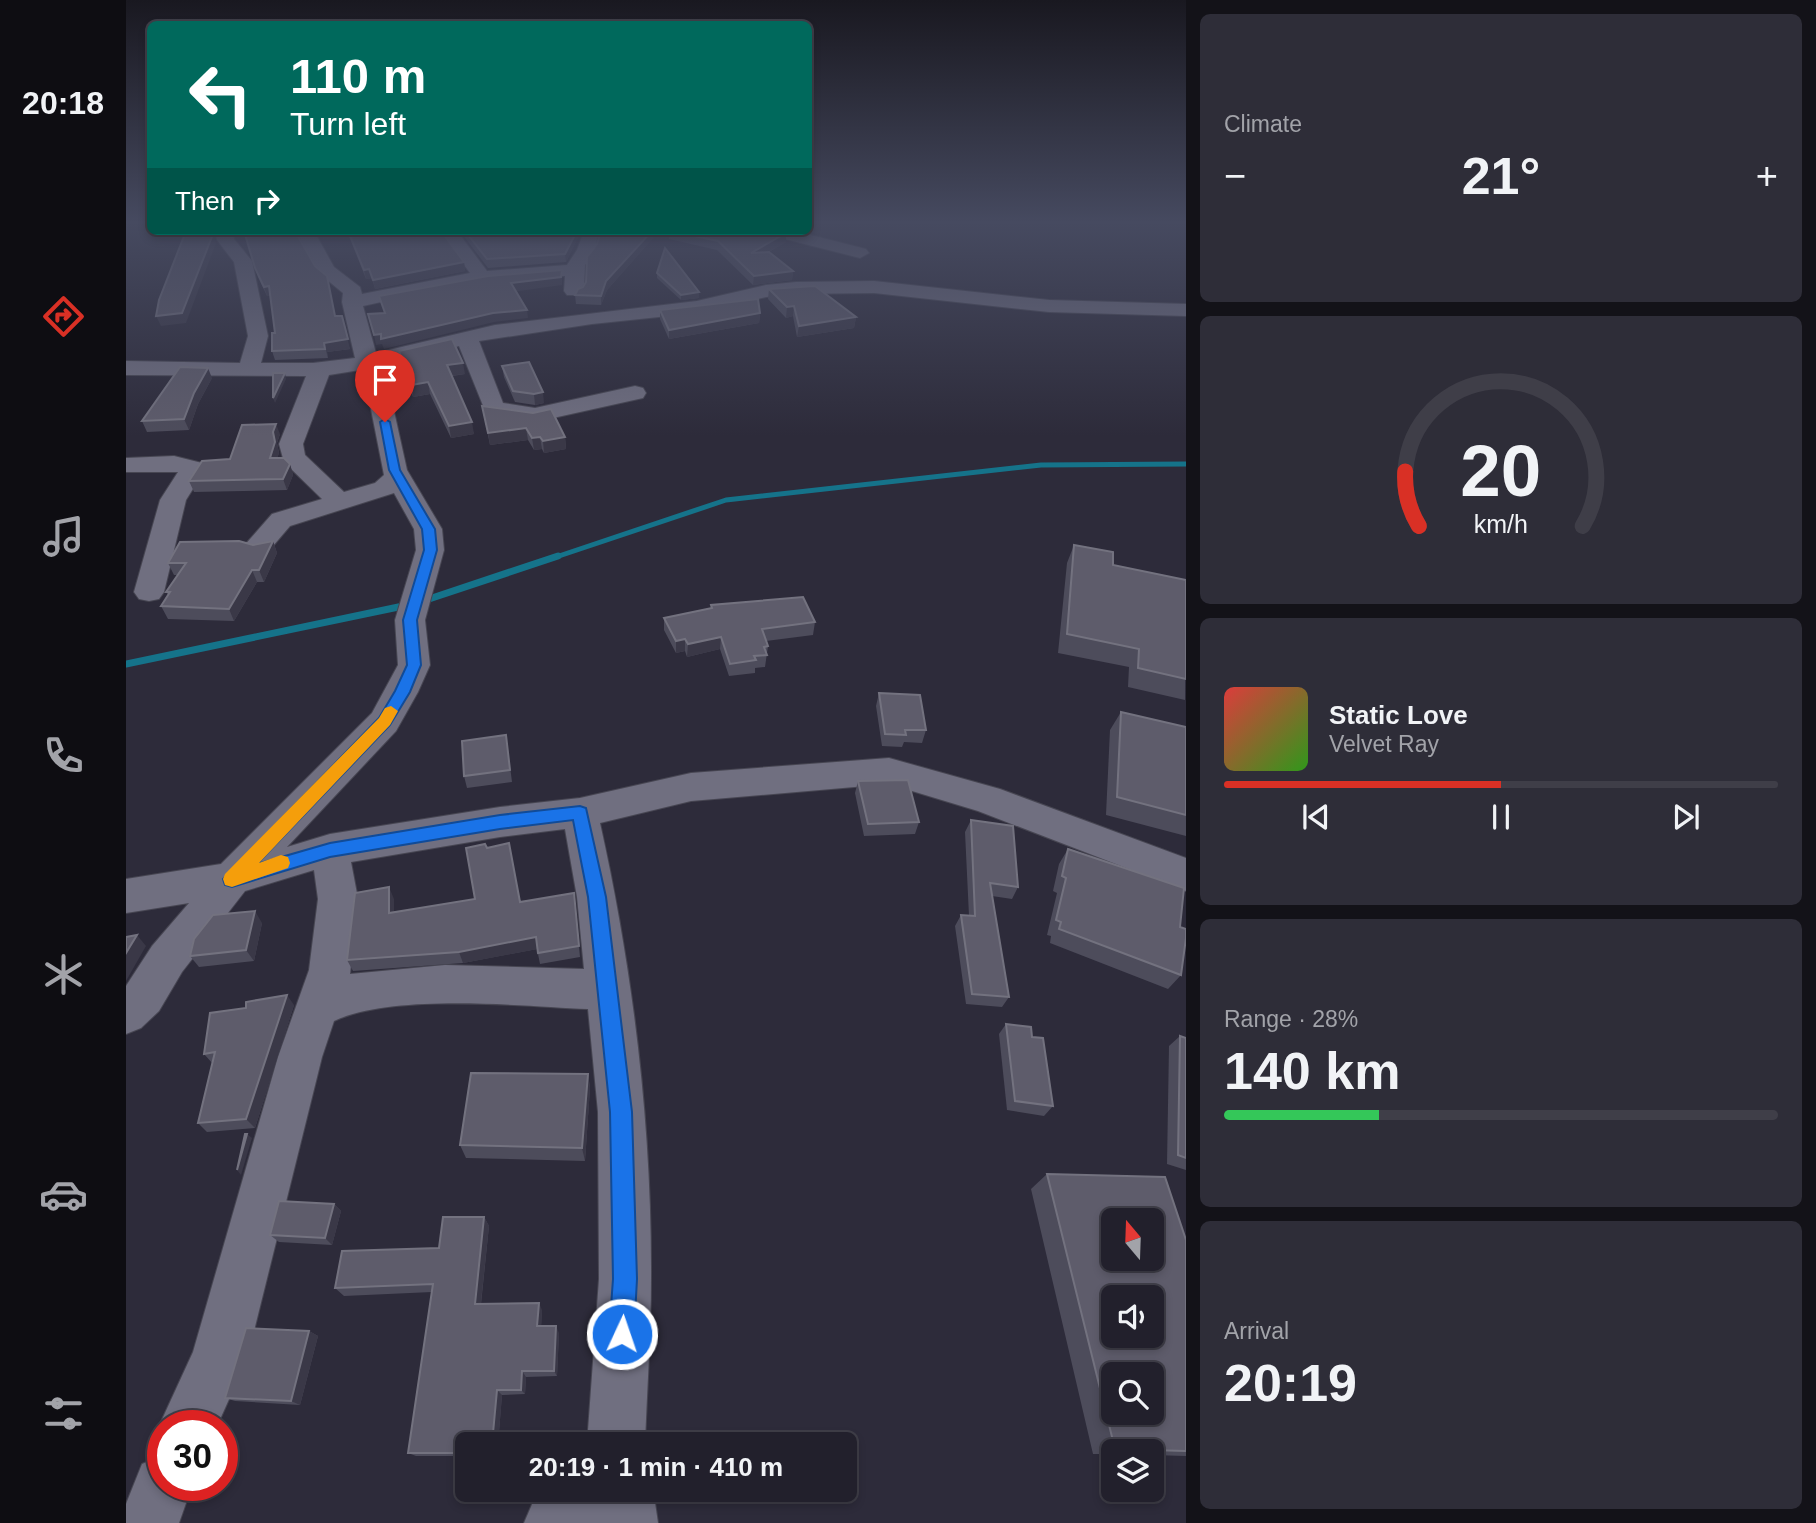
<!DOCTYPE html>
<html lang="en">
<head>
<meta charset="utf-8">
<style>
  body { margin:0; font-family:Arial,sans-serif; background:#2e2d38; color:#f1f3f6; height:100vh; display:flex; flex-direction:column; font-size:26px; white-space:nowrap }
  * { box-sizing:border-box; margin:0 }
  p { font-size:23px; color:#a2a3a9 }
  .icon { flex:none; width:38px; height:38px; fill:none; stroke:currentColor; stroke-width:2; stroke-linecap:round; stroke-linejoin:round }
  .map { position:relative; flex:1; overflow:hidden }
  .drawer { display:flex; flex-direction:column; gap:14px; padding:14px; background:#131218; width:630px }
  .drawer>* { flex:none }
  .guide { position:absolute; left:21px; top:21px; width:665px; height:214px; border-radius:10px; box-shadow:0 4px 10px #0003,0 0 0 2px #3f3e48; background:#00695c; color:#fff; overflow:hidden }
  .needle { width:46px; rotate:341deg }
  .controls { position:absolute; left:975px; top:1208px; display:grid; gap:14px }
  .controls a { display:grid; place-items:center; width:63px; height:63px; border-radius:10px; background:#22202c; box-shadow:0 4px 10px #0003,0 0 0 2px #3f3e48; font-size:35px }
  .speed { position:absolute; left:21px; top:1410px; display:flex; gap:14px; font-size:35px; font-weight:700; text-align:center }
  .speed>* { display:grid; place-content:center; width:91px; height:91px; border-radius:50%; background:#22202c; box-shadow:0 4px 10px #0003,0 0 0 2px #3f3e48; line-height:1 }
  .speed .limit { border:10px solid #d22; background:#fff; color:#111 }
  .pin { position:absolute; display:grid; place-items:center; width:60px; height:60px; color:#fff; margin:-72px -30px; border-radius:50% 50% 50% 0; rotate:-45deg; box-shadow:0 0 7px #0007 }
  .pin .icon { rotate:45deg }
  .me { position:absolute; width:77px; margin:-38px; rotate:3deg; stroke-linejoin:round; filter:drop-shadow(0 0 5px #0008) }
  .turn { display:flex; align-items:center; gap:24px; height:147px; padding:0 28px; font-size:32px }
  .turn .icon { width:91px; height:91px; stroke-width:2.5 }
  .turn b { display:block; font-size:49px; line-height:60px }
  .then { display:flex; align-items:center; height:66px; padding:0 28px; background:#0003; gap:14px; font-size:26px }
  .big { font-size:52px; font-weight:600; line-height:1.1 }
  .drawer .card { flex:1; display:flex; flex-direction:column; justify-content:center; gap:10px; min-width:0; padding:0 24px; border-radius:10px; background:#2e2d38 }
  .drawer .dial { align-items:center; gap:0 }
  .dial svg { height:182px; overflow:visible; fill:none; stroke:#3f3e48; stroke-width:7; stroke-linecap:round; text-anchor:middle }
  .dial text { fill:#f1f3f6; stroke:none }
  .song { display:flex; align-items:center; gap:21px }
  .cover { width:84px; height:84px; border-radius:10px; background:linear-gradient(135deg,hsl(0 70% 55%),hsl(110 70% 35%)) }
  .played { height:7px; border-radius:4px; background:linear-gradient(90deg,#d93025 50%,#3f3e48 50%) }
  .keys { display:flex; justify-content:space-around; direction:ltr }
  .heat { display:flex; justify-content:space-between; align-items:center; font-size:38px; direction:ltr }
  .charge { height:10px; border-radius:5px; background:linear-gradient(90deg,#34c759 28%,#3f3e48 0) }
  .trip { position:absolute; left:329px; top:1432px; width:402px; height:70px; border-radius:10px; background:#22202c; box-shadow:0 4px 10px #0003,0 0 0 2px #3f3e48; font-weight:600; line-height:70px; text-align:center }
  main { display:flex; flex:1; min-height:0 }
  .tabs { display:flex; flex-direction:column; width:126px; justify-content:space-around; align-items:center; background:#0e0d12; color:#a2a3a9 }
  .tabs .icon { width:49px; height:49px }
  .tabs .on { color:#d93025 }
  .tabs b { font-size:32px; color:#f1f3f6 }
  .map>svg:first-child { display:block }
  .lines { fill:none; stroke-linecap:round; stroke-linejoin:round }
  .stream-far1 { stroke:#15738a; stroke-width:5 }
  .stream { stroke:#15738a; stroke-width:7 }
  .minor-casing { stroke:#474652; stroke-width:2 }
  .minor { fill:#706f80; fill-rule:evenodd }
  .wall { fill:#4d4c5b }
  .shaded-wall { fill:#3a3847 }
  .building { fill:#5e5c6b; stroke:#73727f; stroke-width:2; fill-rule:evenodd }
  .route { fill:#1a73e8; stroke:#114b97; stroke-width:2 }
  .slow { fill:#f59e0b }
</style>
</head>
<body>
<main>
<nav class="tabs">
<b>20:18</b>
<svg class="icon on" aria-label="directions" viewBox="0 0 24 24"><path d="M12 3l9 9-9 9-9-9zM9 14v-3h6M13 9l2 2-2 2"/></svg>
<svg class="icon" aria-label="music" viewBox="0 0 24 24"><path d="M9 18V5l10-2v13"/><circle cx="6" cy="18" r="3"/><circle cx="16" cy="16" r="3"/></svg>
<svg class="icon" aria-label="phone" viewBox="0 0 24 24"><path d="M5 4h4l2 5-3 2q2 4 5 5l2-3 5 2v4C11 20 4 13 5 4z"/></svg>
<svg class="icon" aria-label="climate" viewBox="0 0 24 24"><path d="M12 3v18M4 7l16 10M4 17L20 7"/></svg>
<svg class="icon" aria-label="car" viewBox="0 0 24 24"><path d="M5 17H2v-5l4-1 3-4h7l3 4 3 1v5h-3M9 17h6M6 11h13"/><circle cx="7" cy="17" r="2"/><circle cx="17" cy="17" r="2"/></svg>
<svg class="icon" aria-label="filters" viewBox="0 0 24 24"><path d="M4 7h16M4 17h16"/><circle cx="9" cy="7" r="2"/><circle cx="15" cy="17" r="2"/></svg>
</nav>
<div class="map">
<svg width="1060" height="1523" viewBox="0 0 1060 1523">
  <rect width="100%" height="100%" fill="#2d2b3a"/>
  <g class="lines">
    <polyline class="stream-far1" points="427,558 600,500 915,465 1060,464"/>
    <g class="stream">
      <polyline points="297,601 432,556"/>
      <polyline points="0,664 282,605"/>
    </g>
    <defs>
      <g id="minor">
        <path d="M89,231h18l1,8 18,22 16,75 -7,27h52l42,-5 -13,-56 1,-9 -23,-19 -24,-43h18l20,36 26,20 2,7 108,-21 -31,-42h18l30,40 80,-6 10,-15 7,-19h18l-5,8 -2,13 -10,13 -1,26 -3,4h-14l-3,-4 1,-15c-69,2 -135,15 -202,30l13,47 119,-28 202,-24 69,-16 30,-3 78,-1 175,19 137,4v12l-137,-4 -175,-19 -78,1 -30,3 -69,16 -105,11 -113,17 24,62 32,5 100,-22 8,2 3,5 -3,5 -108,24 -49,-9 -27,-67 -79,19 8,19 19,86 35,59 2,21 -19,70 5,45 -12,27 -22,39 -109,116 43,-13 170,-27 80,-9 111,-25 198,-15 111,31 186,69v33l-208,-80 -89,-27 -198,17 -91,22c33,148 52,304 51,457 0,54 -4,109 -6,164h-58l12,-165 -1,-167 -10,-103c-68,-3 -193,-16 -254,12l-12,36 -75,302 -30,67h-54v8l-4,-8 34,-74 85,-295 31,-87 9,-71 -4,-29 -69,21 -63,81 -23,39 -18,17 -15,6v-48l26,-40 37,-43 -63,10v-34l95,-15 151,-151 26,-48 -3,-45 21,-70 -2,-21 -20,-36 -104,33 -23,27 -10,2 -10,-2 -4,-6 29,-33 50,-15 -38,-37 -5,-18 27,-68 -180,-1v-14l114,2 8,-27 -14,-74 -17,-22zM234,370l6,14 18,91 -9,8 -31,9 -39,-37 -2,-11 26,-69zM439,829l12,68 7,72 -139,-4 -95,9 8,-75 -7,-37 149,-25z"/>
        <polygon points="640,231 669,231 740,249 743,253 734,258 643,235"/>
        <polygon points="48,456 76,463 80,468 60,500 38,592 33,599 23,601 13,599 8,592 34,500 52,472 0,472 0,458"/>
        <polygon points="37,1455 37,1486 66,1486 53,1523 0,1523 0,1504 16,1464"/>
        <polygon points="467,1489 527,1489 532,1523 398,1523 407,1502 428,1493"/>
      </g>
    </defs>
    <use href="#minor" class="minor-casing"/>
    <use href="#minor" class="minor"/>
  </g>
  <g class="wall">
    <polygon points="118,231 210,316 224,349 201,352 202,358 149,360 146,351 149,333 145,296 141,296 132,277"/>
    <polygon points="221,231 315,231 338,262 339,271 249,289 246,278 240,279"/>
    <polygon points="334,231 455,231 440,262 362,268"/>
    <polygon points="475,231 535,231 529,236 527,236 527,238 481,290 475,305 450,304 449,295 460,282"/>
    <polygon points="543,231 660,233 660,242 641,253 667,271 666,280 627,285 591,250 543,239"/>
    <polygon points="531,273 573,298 555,300 531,278"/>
    <polygon points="643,289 730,317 728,328 671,337 667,316 660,318 642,299"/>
    <polygon points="534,310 634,313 633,323 543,339 534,319"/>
    <polygon points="273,351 339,374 326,376 348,434 325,438 304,394 287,397 275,363"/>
    <polygon points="376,366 418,403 409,405 389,402 378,377"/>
    <polygon points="86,378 72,404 63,430 21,432 16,421"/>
    <polygon points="356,406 439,437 440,449 418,453 416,449 408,450 402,440 364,445"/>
    <polygon points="154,434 151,443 153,453 151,458 164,464 167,475 161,490 68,492 63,481 104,459"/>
    <polygon points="147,541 151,553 138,582 131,582 108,621 42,619 35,606 42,595 40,592 52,575 48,575 42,563"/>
    <polygon points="948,545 987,565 1060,580 1059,700 1002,687 1003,667 932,653 941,563"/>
    <polygon points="585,605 689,622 687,635 640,641 642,646 639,667 629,668 629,673 603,676 594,649 561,657 559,651 550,653 538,630 538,618 585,608"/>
    <polygon points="753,693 800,730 796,743 778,742 776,747 756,746 750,706"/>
    <polygon points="995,712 1060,727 1060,836 980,815 984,730"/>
    <polygon points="380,735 386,782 341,788 338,776"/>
    <polygon points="732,781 793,822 789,834 738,836 729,793"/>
    <polygon points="845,820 892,887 886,899 866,896 883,997 876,1007 840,1004 829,926 835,915 843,916 839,832"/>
    <polygon points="361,848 394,902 448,893 454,957 414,964 411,949 337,963 227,971 221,960 268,899 268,912 349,899"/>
    <polygon points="942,849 1054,927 1055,975 1042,989 924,943 925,936 921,935 931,893 927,891 933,864"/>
    <polygon points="136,923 128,961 73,967 64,956"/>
    <polygon points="168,1005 129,1128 81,1132 72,1123 87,1064 78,1054"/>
    <polygon points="880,1024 906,1037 927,1106 918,1116 881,1110 873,1034"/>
    <polygon points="1054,1036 1060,1038 1060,1170 1041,1164 1043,1046"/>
    <polygon points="462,1074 464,1088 459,1161 340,1158 334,1145"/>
    <polygon points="921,1174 1060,1240 1060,1456 1026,1455 1026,1451 987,1451 987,1454 967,1454 905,1189"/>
    <polygon points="208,1204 215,1211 206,1245 153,1242 144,1235"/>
    <polygon points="358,1217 363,1226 355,1304 416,1310 415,1326 433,1333 431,1376 400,1377 399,1394 376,1395 372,1444 341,1444 341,1456 290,1456 282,1453 306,1292 218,1296 209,1288 313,1248"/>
    <polygon points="183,1331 192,1336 174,1405 109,1401 99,1398"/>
  </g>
  <g class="shaded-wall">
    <polygon points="86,231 87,231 90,243 60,323 35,326 30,316"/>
    <polygon points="451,231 455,231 440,262 439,254"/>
    <polygon points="526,231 527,231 527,238 481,290 475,305 475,296 480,281"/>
    <polygon points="660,233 660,242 624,262 625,253"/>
    <polygon points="338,262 339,271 249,289 247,280"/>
    <polygon points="243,269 246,278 240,279 238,270"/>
    <polygon points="436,270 436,285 386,292 385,283"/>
    <polygon points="667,271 666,280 627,285 628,276"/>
    <polygon points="143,286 146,296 141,296 138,287"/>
    <polygon points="573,292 573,298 555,300 555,295"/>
    <polygon points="668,306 667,316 660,318 661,307"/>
    <polygon points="401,310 402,318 368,322 258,349 256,344 250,345 248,335 367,313"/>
    <polygon points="634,313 633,323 543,339 543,330"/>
    <polygon points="216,316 224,349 201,352 202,358 198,343"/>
    <polygon points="730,317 728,328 671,337 673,326"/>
    <polygon points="337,363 339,374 323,376 321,365"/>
    <polygon points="82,368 86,378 72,404 63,430 58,419 68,393"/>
    <polygon points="159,373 160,379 149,403 147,398"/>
    <polygon points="302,382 304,394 287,397 285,385"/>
    <polygon points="417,392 418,403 409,405 408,394"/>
    <polygon points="346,422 348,434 325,438 323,426"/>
    <polygon points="150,424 154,434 151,443 153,453 148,469 144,458 147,432"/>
    <polygon points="400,428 402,440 364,445 362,433"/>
    <polygon points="414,437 416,449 408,450 406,438"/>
    <polygon points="439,437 440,449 418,453 417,441"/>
    <polygon points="164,464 167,475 161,490 157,479"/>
    <polygon points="147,541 151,553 138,582 133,570"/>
    <polygon points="126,570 131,582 108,621 103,609"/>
    <polygon points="595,637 594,649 561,657 562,644"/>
    <polygon points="559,639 559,651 550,653 550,641"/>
    <polygon points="263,887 268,899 268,924 263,913"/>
    <polygon points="129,911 136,923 128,961 120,950"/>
    <polygon points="11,935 20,946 0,981 0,953"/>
    <polygon points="410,937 412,949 337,963 333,952"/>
    <polygon points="161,995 168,1005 129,1128 120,1119"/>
    <polygon points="462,1074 464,1088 459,1161 456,1148"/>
    <polygon points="121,1134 126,1138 115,1175 111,1170"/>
    <polygon points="208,1204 215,1211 206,1245 199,1238"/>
    <polygon points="358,1217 363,1226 354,1311 349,1304"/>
    <polygon points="413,1303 416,1310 415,1332 411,1326"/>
    <polygon points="430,1326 433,1333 431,1376 428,1371"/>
    <polygon points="183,1331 192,1336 174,1405 165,1401"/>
    <polygon points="396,1371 400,1377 399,1394 395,1390"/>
    <polygon points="371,1390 376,1395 372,1444 366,1444"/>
  </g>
  <g class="building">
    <polygon points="60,231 86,231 87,234 56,313 30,316 33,300"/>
    <polygon points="118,231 169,231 189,266 201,276 209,316 216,316 222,339 198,343 199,349 146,351 146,333 149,333 143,286 138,287 129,268"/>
    <polygon points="222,231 315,231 338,262 247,280 243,269 238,270"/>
    <polygon points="339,231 451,231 439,254 361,259"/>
    <polygon points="475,231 526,231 480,281 475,296 449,295 452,289 457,287 460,282 461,257 471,244"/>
    <polygon points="544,231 651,231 660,233 625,253 643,252 667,271 628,276 592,241"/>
    <polygon points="539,248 573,292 555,295 531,273"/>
    <polygon points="436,270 435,277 385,283 401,310 367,313 255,339 255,334 248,335 242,314 259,313 253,296 362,276"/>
    <polygon points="689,286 730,317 673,326 668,306 661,307 643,289"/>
    <polygon points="632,299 634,313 543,330 534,310"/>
    <polygon points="326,339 337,363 321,365 346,422 323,426 302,382 285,385 273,351"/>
    <polygon points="403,362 417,392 408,394 387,391 376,366"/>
    <polygon points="54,367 82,368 68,393 58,419 16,421"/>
    <polygon points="147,373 159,373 147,398"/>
    <polygon points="356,406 407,413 425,409 439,437 417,441 414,437 406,438 400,428 362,433"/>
    <polygon points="150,424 147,432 149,442 144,458 158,458 164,464 157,479 63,481 76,461 104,459 116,425"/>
    <polygon points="113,541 127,545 147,541 133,570 126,570 103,609 35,606 44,592 40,592 60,563 42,563 54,542"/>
    <polygon points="948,545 987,552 987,565 1060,580 1060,679 1012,668 1013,649 941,634"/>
    <polygon points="677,597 689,622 636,629 642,646 638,647 641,655 628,656 630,660 604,664 595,637 562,644 559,639 550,641 538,618 586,608 585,605"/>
    <polygon points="753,693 794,695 800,730 779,730 780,735 759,734"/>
    <polygon points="995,712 1060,727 1060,815 991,797"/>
    <polygon points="380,735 384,770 338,776 336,741"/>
    <polygon points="782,780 793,822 742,824 732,781"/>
    <polygon points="845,820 887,826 892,887 864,883 883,997 846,994 835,915 849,916"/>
    <polygon points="383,843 394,902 448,893 453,946 412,953 410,937 333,952 221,960 229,893 263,887 263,913 349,899 340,848 359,844 361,848"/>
    <polygon points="942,849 1058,888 1054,927 1060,929 1060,938 1055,975 933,929 935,922 930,920 940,878 936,876"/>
    <polygon points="129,911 120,950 64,956 68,939 87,915"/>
    <polygon points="11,935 0,953 0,937"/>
    <polygon points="161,995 120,1119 72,1123 89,1052 78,1054 84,1013 120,1008 120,1002"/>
    <polygon points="880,1024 905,1027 906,1037 917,1038 927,1106 889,1101"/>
    <polygon points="1054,1036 1060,1038 1060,1158 1052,1155"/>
    <polygon points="345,1073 462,1074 456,1148 334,1145"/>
    <polygon points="119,1134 121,1134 111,1170"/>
    <path d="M921,1174l118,3 21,63v211l-71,-2zM987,1220h39v38h-39zM987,1297h39v38h-39zM987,1374h39v38h-39z"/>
    <polygon points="153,1201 208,1204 199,1238 144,1235"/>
    <polygon points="317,1217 358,1217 349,1304 413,1303 411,1326 430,1326 428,1371 396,1371 395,1390 371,1390 366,1444 341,1444 341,1453 282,1453 307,1284 209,1288 216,1251 313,1248"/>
    <polygon points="120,1328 183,1331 165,1401 99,1398"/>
  </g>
  <linearGradient id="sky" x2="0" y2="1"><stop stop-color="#191820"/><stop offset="0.51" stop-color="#464a60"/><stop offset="1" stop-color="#464a60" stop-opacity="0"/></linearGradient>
  <rect width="1060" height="436" fill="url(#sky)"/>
  <polygon class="route" points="259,419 264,422 274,470 309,529 311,550 291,620 295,665 284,692 264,725 131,864 204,843 374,815 454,806 460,808 480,897 506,1112 511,1279 508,1334 505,1343 496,1346 487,1343 483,1334 487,1279 484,1112 462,897 447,820 374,829 204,857 106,887 99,885 97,879 253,718 269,691 281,665 277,620 298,550 296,529 263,470 254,422"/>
  <polygon class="slow" points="265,706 272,711 264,725 133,863 155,855 162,857 164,863 162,868 106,887 99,885 97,879 99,874 253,718 259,708"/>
</svg>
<div class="controls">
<a><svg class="needle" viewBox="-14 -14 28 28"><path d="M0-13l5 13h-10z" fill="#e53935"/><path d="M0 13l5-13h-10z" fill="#a2a3a9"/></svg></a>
<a><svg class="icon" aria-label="sound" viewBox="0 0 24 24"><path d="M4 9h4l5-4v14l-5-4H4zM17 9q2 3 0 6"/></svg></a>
<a><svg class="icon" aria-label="search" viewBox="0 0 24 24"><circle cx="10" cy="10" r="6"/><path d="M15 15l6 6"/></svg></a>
<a><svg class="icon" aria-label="layers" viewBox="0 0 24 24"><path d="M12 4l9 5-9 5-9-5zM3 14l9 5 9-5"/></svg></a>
</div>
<div class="speed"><div class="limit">30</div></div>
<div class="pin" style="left:259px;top:422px;background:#d93025"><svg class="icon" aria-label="arrive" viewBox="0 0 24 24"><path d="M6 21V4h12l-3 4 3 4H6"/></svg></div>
<svg class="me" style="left:496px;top:1334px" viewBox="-20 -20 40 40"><circle r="17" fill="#1a73e8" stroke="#fff" stroke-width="3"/><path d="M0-11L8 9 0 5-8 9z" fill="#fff"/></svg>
<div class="trip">20:19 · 1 min · 410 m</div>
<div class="guide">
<div class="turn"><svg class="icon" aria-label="left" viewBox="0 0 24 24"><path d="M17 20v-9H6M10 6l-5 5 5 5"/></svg><div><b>110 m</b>Turn left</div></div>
<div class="then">Then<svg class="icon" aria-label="right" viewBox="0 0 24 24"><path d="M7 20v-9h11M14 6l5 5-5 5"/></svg></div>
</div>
</div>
<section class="drawer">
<div class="card"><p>Climate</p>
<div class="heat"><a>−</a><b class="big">21°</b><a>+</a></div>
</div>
<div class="card dial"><svg viewBox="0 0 100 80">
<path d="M14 69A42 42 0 1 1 86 69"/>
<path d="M14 69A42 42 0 0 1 8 45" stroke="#d93025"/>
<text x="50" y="56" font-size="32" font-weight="700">20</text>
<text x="50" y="72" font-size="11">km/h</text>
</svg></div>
<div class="card">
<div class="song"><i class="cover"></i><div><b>Static Love</b><p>Velvet Ray</p></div></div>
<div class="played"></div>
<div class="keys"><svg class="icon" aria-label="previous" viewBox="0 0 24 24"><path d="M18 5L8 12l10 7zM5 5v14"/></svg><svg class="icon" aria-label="pause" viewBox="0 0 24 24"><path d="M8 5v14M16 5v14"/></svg><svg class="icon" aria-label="next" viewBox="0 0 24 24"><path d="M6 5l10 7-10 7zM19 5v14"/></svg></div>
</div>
<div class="card"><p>Range · 28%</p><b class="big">140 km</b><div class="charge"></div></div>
<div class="card"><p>Arrival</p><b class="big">20:19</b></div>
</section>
</main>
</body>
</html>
